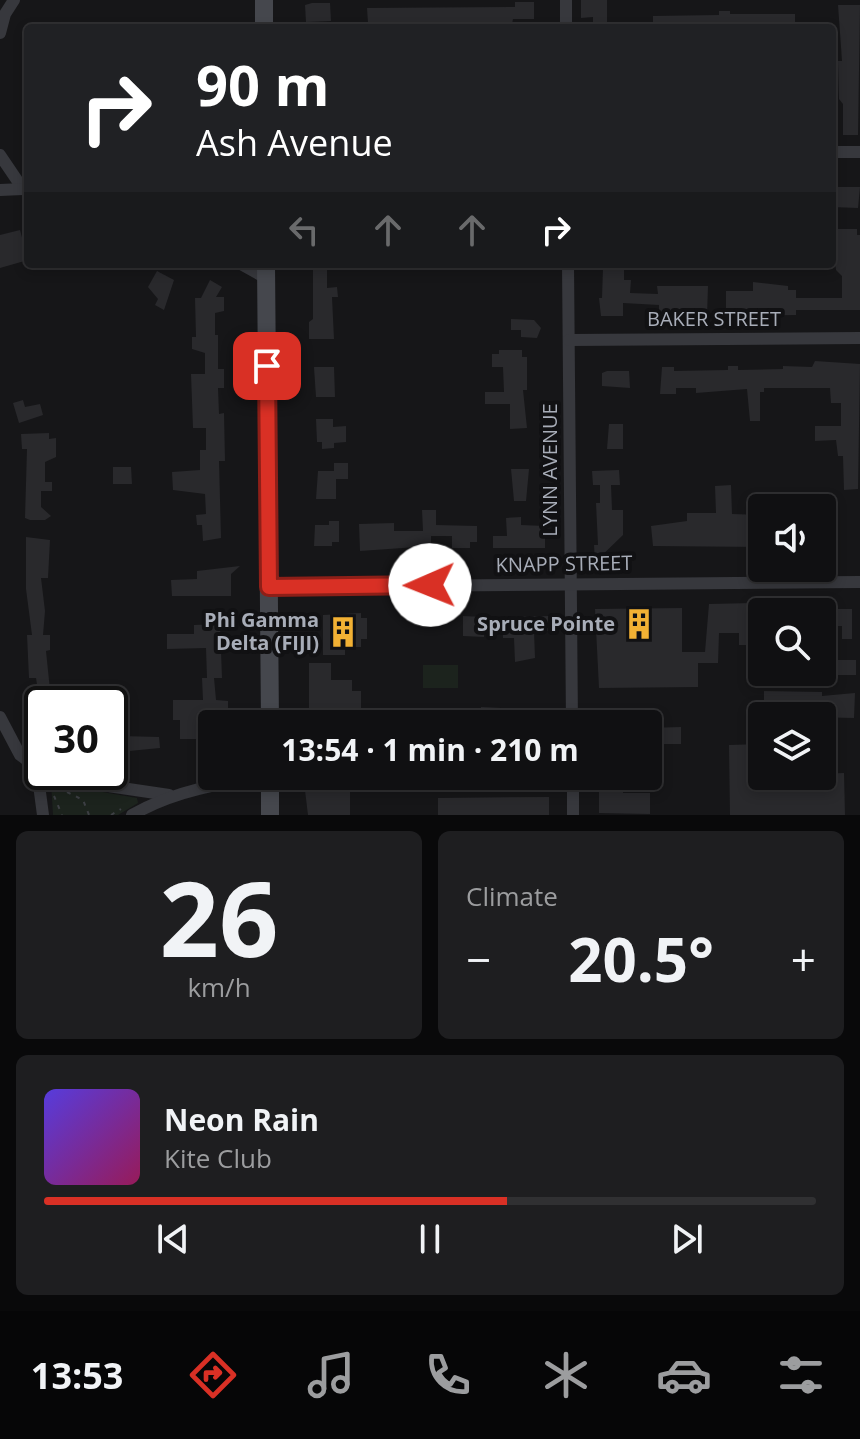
<!DOCTYPE html>
<html lang="en">
<head>
<meta charset="utf-8">
<style>
  body { margin:0; font-family:"Open Sans",sans-serif; background:#1e1e20; color:#f1f3f6; height:100vh; display:flex; flex-direction:column; font-size:30px; white-space:nowrap }
  * { box-sizing:border-box; margin:0 }
  p { font-size:26px; color:#9c9d9f }
  .icon { flex:none; width:44px; height:44px; fill:none; stroke:currentColor; stroke-width:2; stroke-linecap:round; stroke-linejoin:round }
  .map { position:relative; height:815px; overflow:hidden }
  .drawer { display:flex; flex-direction:column; gap:16px; padding:16px; background:#09090a; flex:1 }
  .drawer>* { flex:none }
  .banner { position:absolute; left:24px; top:24px; width:812px; height:244px; border-radius:8px; box-shadow:0 4px 12px #0003,0 0 0 2px #303032; background:#202124; color:#fff; overflow:hidden }
  .tools { position:absolute; left:748px; top:494px; display:grid; gap:16px }
  .tools a { display:grid; place-items:center; width:88px; height:88px; border-radius:8px; background:#101012; box-shadow:0 4px 12px #0003,0 0 0 2px #303032; font-size:40px }
  .speed { position:absolute; left:24px; top:686px; display:flex; gap:16px; font-size:40px; font-weight:700; text-align:center }
  .speed>* { display:grid; place-content:center; width:104px; height:104px; border-radius:50%; background:#101012; box-shadow:0 4px 12px #0003,0 0 0 2px #303032; line-height:1 }
  .speed .limit { border:4px solid #111; border-radius:12px; background:#fff; color:#111 }
  .pin { position:absolute; display:grid; place-items:center; width:68px; height:68px; color:#fff; margin:-34px; border-radius:16px; box-shadow:0 4px 12px #0006 }
  .me { position:absolute; width:88px; margin:-44px; rotate:269deg; stroke-linejoin:round; filter:drop-shadow(0 0 6px #0008) }
  .turn { display:flex; align-items:center; gap:28px; height:168px; padding:0 40px; font-size:36px }
  .turn .icon { width:104px; height:104px; stroke-width:2.5 }
  .turn b { display:block; font-size:56px; line-height:68px }
  .lanes { display:flex; align-items:center; height:76px; padding:0 40px; background:#0003; justify-content:center; gap:40px; direction:ltr }
  .lanes .off { opacity:.35 }
  .big { font-size:60px; font-weight:700; line-height:1.1 }
  .drawer .card { flex:1; display:flex; flex-direction:column; justify-content:center; gap:12px; min-width:0; padding:0 28px; border-radius:12px; background:#1e1e20 }
  .drawer .dial { align-items:center; gap:0 }
  .dial b { font-size:104px; line-height:1 }
  .song { display:flex; align-items:center; gap:24px }
  .cover { width:96px; height:96px; border-radius:12px; background:linear-gradient(135deg,hsl(250 70% 55%),hsl(330 70% 35%)) }
  .played { height:8px; border-radius:4px; background:linear-gradient(90deg,#d93025 60%,#303032 60%) }
  .keys { display:flex; justify-content:space-around; direction:ltr }
  .heat { display:flex; justify-content:space-between; align-items:center; font-size:44px; direction:ltr }
  .drawer .tiles { flex:1; display:grid; gap:16px; grid-template-columns:1fr 1fr }
  .card:last-child { grid-column:span 2 }
  .trip { position:absolute; left:198px; top:710px; width:464px; height:80px; border-radius:8px; background:#101012; box-shadow:0 4px 12px #0003,0 0 0 2px #303032; font-weight:700; line-height:80px; text-align:center }
  .tab-bar { display:flex; height:128px; justify-content:space-around; align-items:center; background:#060607; color:#9c9d9f }
  .tab-bar .icon { width:56px; height:56px }
  .tab-bar .current { color:#d93025 }
  .tab-bar b { font-size:36px; color:#f1f3f6 }
  .map>svg:first-child { display:block }
  .green { fill:#1c231d }
  .building { fill:#29292c }
  .lines { fill:none; stroke-linecap:round; stroke-linejoin:round }
  .path { stroke:#3d3f44; stroke-width:2; stroke-dasharray:4 6; stroke-linecap:butt }
  .street { stroke:#37383d; stroke-width:12 }
  .secondary { stroke:#45474d; stroke-width:18 }
  .route-casing { stroke:#8d1f18; stroke-width:20 }
  .route { stroke:#d93025; stroke-width:14 }
  .labels { text-anchor:middle; stroke-width:8; stroke-linejoin:round; paint-order:stroke }
  .street-label { font-size:20px; fill:#a8adb8; stroke:#111113 }
  .poi-label { font-size:20px; font-weight:bold; fill:#a8adb8; stroke:#111113; text-anchor:end }
</style>
</head>
<body>
<div class="map">
<svg width="860" height="815" viewBox="0 0 860 815">
  <rect width="100%" height="100%" fill="#161618"/>
  <g class="green">
    <rect x="423" y="665" width="35" height="23"/>
    <polygon points="51,783 137,798 138,803 118,815 53,815"/>
  </g>
  <g class="building">
    <polygon points="581,0 607,0 607,28 593,28 593,17 581,18"/>
    <polygon points="515,2 534,2 534,19 513,19 512,24 463,28 410,23 410,28 395,28 395,22 368,23 367,8 515,7"/>
    <polygon points="312,3 330,3 331,21 306,22 305,5"/>
    <polygon points="838,5 860,5 858,135 843,135 843,104 839,99 838,61 842,61"/>
    <polygon points="719,11 730,11 730,14 795,14 795,28 653,28 653,16 719,15"/>
    <polygon points="832,187 860,187 858,208 832,207"/>
    <polygon points="838,229 857,229 857,235 860,235 860,310 796,310 796,315 726,316 726,291 753,291 753,282 788,286 788,290 796,290 796,298 842,298 842,276 836,270 834,250"/>
    <polygon points="20,230 28,260 0,268 0,235"/>
    <polygon points="313,264 327,264 327,288 337,287 338,297 332,297 334,339 309,339 309,322 313,319"/>
    <polygon points="603,268 624,268 624,280 631,280 630,293 658,294 657,286 708,286 707,316 695,316 694,312 669,312 669,316 659,316 659,305 623,303 623,316 601,316 599,298 602,298"/>
    <polygon points="157,271 174,280 164,310 155,305 158,299 148,287"/>
    <polygon points="210,280 222,287 216,297 224,297 224,311 215,313 215,335 218,335 218,369 224,369 224,388 218,388 219,414 224,413 225,461 219,461 221,538 203,541 202,525 197,525 196,515 206,514 205,494 173,490 172,472 200,470 200,450 206,450 206,428 193,428 191,374 205,374 205,353 192,349 192,337 196,337 195,298 201,298"/>
    <polygon points="511,319 534,320 541,328 537,338 521,337 521,330 511,330"/>
    <polygon points="499,350 522,350 522,357 527,357 527,390 523,390 527,428 510,429 510,404 485,404 485,392 504,392 503,367 492,367 492,354 499,354"/>
    <polygon points="815,361 860,364 858,489 844,490 843,456 838,456 836,440 815,441 815,426 841,426 841,403 831,403 830,388 764,388 764,392 760,392 760,421 750,421 747,389 696,393 696,388 676,388 676,394 660,394 662,367 674,367 674,371 728,370 728,366 738,366 738,370 783,369 783,366 812,367"/>
    <polygon points="314,367 334,367 335,397 316,397"/>
    <polygon points="607,371 629,371 630,388 602,386 602,373"/>
    <polygon points="23,400 25,407 40,404 43,415 19,423 13,403"/>
    <polygon points="316,419 333,419 333,427 346,426 346,442 334,443 334,448 322,449 322,442 317,442"/>
    <polygon points="609,424 623,424 623,449 607,449"/>
    <polygon points="49,433 49,439 56,438 56,457 45,462 45,482 52,482 52,491 41,491 41,507 51,516 45,520 30,520 25,518 27,449 22,449 21,434"/>
    <polygon points="334,463 348,463 348,479 336,479 336,499 316,499 318,471 334,471"/>
    <polygon points="113,467 131,467 132,484 113,484"/>
    <polygon points="511,469 529,469 526,501 514,501"/>
    <polygon points="619,470 620,485 611,485 612,510 623,510 623,535 595,562 594,545 598,545 596,503 600,503 600,485 593,485 592,471"/>
    <polygon points="731,485 732,514 762,515 762,547 653,546 651,526 687,521 687,513 716,513 715,486"/>
    <polygon points="422,510 436,510 436,525 477,526 477,542 470,542 470,548 452,548 452,536 431,536 431,546 360,551 359,524 394,523 394,531 423,531"/>
    <polygon points="521,517 521,525 545,526 545,548 493,548 493,536 507,536 506,518"/>
    <polygon points="329,521 339,521 339,542 332,542 332,546 314,546 315,525 329,525"/>
    <polygon points="26,537 50,540 48,578 41,578 45,611 43,635 50,635 50,650 46,651 50,690 38,691 36,678 29,678 27,635 32,635 26,589"/>
    <polygon points="240,566 231,574 231,596 172,596 171,580 197,579 197,571"/>
    <polygon points="803,602 822,602 822,608 831,609 852,609 852,639 842,639 842,626 822,626 822,612 803,612"/>
    <polygon points="753,603 753,608 761,607 761,645 739,645 739,633 719,633 718,663 698,663 698,687 599,688 595,609 682,608 682,652 705,652 709,604"/>
    <polygon points="361,613 361,618 367,618 367,639 361,639 361,647 345,647 345,655 323,655 323,615"/>
    <polygon points="463,616 484,617 484,637 463,636"/>
    <polygon points="550,616 550,631 534,631 535,658 515,662 514,638 503,638 502,617"/>
    <polygon points="220,624 222,678 214,678 216,700 228,701 228,721 212,724 212,739 180,739 180,720 173,720 173,700 203,700 202,678 207,678 206,648 167,649 167,634 194,634 194,625"/>
    <rect x="834" y="660" width="22" height="15"/>
    <polygon points="309,663 331,663 331,680 352,680 352,691 361,691 361,718 336,718 336,724 313,724 313,718 309,718"/>
    <polygon points="764,691 822,692 822,696 855,693 854,718 764,716"/>
    <polygon points="481,707 501,708 501,724 481,724"/>
    <polygon points="595,711 639,712 639,724 595,724"/>
    <polygon points="681,727 681,744 648,744 648,728"/>
    <polygon points="121,736 159,737 160,748 129,751 128,746 121,747"/>
    <polygon points="762,744 762,776 844,773 845,815 730,815 729,745"/>
    <polygon points="606,776 623,776 623,793 650,793 650,814 599,813 599,792 606,792"/>
    <polygon points="350,781 350,815 308,815 304,782"/>
    <polygon points="549,797 549,815 438,815 438,798"/>
  </g>
  <g class="lines">
    <g class="path">
      <polyline points="67,792 83,800 89,815"/>
      <polyline points="54,796 62,815"/>
      <polyline points="111,815 121,809"/>
    </g>
    <g class="street">
      <polyline points="566,0 566,28"/>
      <polyline points="0,33 5,14 14,0"/>
      <polyline points="832,152 860,152"/>
      <polyline points="0,155 23,189 28,189"/>
      <polyline points="0,190 23,189"/>
      <polyline points="241,264 266,278"/>
      <polyline points="568,264 572,724"/>
      <polyline points="569,340 860,338"/>
      <polyline points="269,587 860,582"/>
      <polyline points="0,717 20,755 42,771"/>
      <polyline points="32,766 39,785 43,815"/>
      <polyline points="44,772 81,782 169,795"/>
      <polyline points="573,776 573,815"/>
      <path d="M132,815c42,-24 90,-33 138,-37"/>
    </g>
    <g class="secondary">
      <polyline points="264,0 264,28"/>
      <polyline points="266,264 270,724"/>
      <polyline points="270,776 270,815"/>
    </g>
  </g>
  <g class="lines">
    <defs>
      <polyline id="route" points="267,366 269,587 430,585"/>
    </defs>
    <use href="#route" class="route-casing"/>
    <use href="#route" class="route"/>
  </g>
  <defs>
    <symbol id="building-bare" viewBox="-9 -9 18 18"><path d="M-4-6H4V6H1V3H-1V6H-4ZM-2.5-4.3h1.7v1.8h-1.7ZM.8-4.3h1.7v1.8H.8ZM-2.5-1h1.7V.8h-1.7ZM.8-1h1.7V.8H.8Z" fill="#f2b134" stroke="#111113" stroke-width="2.5" paint-order="stroke"/></symbol>
  </defs>
  <g fill-rule="evenodd">
    <use href="#building-bare" x="617" y="602" width="44" height="44"/>
    <use href="#building-bare" x="321" y="610" width="44" height="44"/>
  </g>
  <g class="labels">
    <g class="street-label">
      <text x="714" y="326">BAKER STREET</text>
      <text transform="translate(550 470) rotate(-90)" y="7">LYNN AVENUE</text>
      <text transform="translate(564 564) rotate(-1)" y="7">KNAPP STREET</text>
    </g>
    <g class="poi-label">
      <text x="319" y="627">Phi Gamma<tspan x="319" dy="23">Delta (FIJI)</tspan></text>
      <text x="615" y="631">Spruce Pointe</text>
    </g>
  </g>
</svg>
<div class="tools">
<a><svg class="icon" aria-label="sound" viewBox="0 0 24 24"><path d="M4 9h4l5-4v14l-5-4H4zM17 9q2 3 0 6"/></svg></a>
<a><svg class="icon" aria-label="search" viewBox="0 0 24 24"><circle cx="10" cy="10" r="6"/><path d="M15 15l6 6"/></svg></a>
<a><svg class="icon" aria-label="layers" viewBox="0 0 24 24"><path d="M12 4l9 5-9 5-9-5zM3 14l9 5 9-5"/></svg></a>
</div>
<div class="speed"><div class="limit">30</div></div>
<div class="pin" style="left:267px;top:366px;background:#d93025"><svg class="icon" aria-label="arrive" viewBox="0 0 24 24"><path d="M6 21V4h12l-3 4 3 4H6"/></svg></div>
<svg class="me" style="left:430px;top:585px" viewBox="-20 -20 40 40"><circle r="19" fill="#fff"/><path d="M0-13L10 11 0 6-10 11z" fill="#d93025"/></svg>
<div class="trip">13:54 · 1 min · 210 m</div>
<div class="banner">
<div class="turn"><svg class="icon" aria-label="right" viewBox="0 0 24 24"><path d="M7 20v-9h11M14 6l5 5-5 5"/></svg><div><b>90 m</b>Ash Avenue</div></div>
<div class="lanes"><svg class="icon off" aria-label="left" viewBox="0 0 24 24"><path d="M17 20v-9H6M10 6l-5 5 5 5"/></svg><svg class="icon off" aria-label="ahead" viewBox="0 0 24 24"><path d="M12 20V5M6 11l6-6 6 6"/></svg><svg class="icon off" aria-label="ahead" viewBox="0 0 24 24"><path d="M12 20V5M6 11l6-6 6 6"/></svg><svg class="icon" aria-label="right" viewBox="0 0 24 24"><path d="M7 20v-9h11M14 6l5 5-5 5"/></svg></div>
</div>
</div>
<section class="drawer">
<div class="tiles">
<div class="card dial"><b>26</b><p>km/h</p></div>
<div class="card"><p>Climate</p>
<div class="heat"><a>−</a><b class="big">20.5°</b><a>+</a></div>
</div>
<div class="card">
<div class="song"><i class="cover"></i><div><b>Neon Rain</b><p>Kite Club</p></div></div>
<div class="played"></div>
<div class="keys"><svg class="icon" aria-label="previous" viewBox="0 0 24 24"><path d="M18 5L8 12l10 7zM5 5v14"/></svg><svg class="icon" aria-label="pause" viewBox="0 0 24 24"><path d="M8 5v14M16 5v14"/></svg><svg class="icon" aria-label="next" viewBox="0 0 24 24"><path d="M6 5l10 7-10 7zM19 5v14"/></svg></div>
</div>
</div>
</section>
<nav class="tab-bar">
<b>13:53</b>
<svg class="icon current" aria-label="directions" viewBox="0 0 24 24"><path d="M12 3l9 9-9 9-9-9zM9 14v-3h6M13 9l2 2-2 2"/></svg>
<svg class="icon" aria-label="music" viewBox="0 0 24 24"><path d="M9 18V5l10-2v13"/><circle cx="6" cy="18" r="3"/><circle cx="16" cy="16" r="3"/></svg>
<svg class="icon" aria-label="phone" viewBox="0 0 24 24"><path d="M5 4h4l2 5-3 2q2 4 5 5l2-3 5 2v4C11 20 4 13 5 4z"/></svg>
<svg class="icon" aria-label="climate" viewBox="0 0 24 24"><path d="M12 3v18M4 7l16 10M4 17L20 7"/></svg>
<svg class="icon" aria-label="car" viewBox="0 0 24 24"><path d="M5 17H2v-5l4-1 3-4h7l3 4 3 1v5h-3M9 17h6M6 11h13"/><circle cx="7" cy="17" r="2"/><circle cx="17" cy="17" r="2"/></svg>
<svg class="icon" aria-label="filters" viewBox="0 0 24 24"><path d="M4 7h16M4 17h16"/><circle cx="9" cy="7" r="2"/><circle cx="15" cy="17" r="2"/></svg>
</nav>
</body>
</html>
